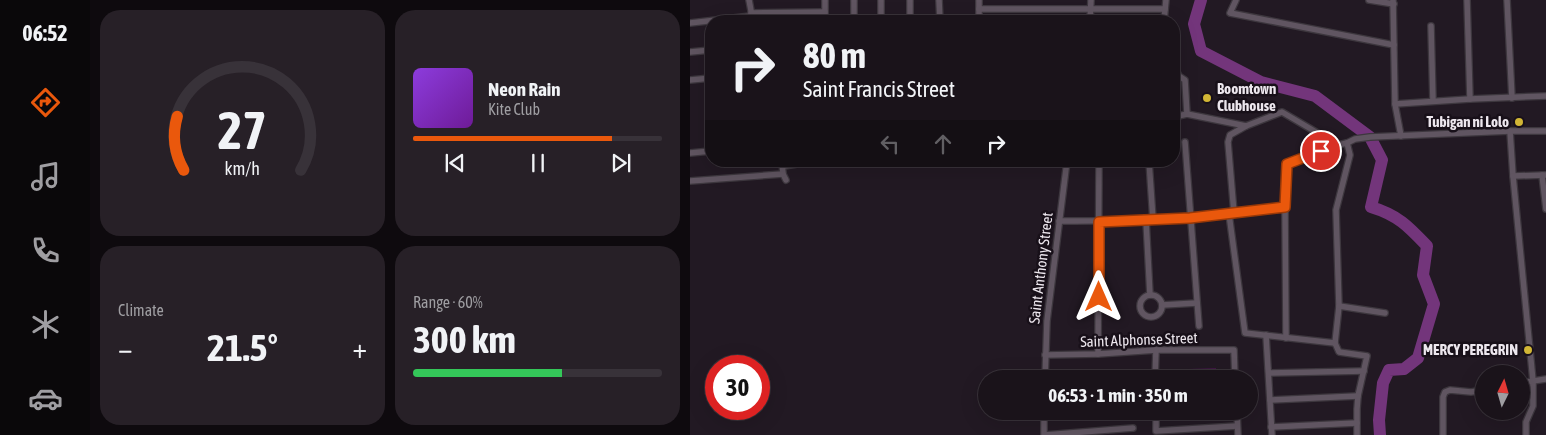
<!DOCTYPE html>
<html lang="en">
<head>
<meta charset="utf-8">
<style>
  body { margin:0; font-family:"Asap Condensed",sans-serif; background:#272027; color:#f1f3f6; height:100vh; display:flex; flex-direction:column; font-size:19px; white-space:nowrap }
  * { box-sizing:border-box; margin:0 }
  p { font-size:16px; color:#9f9ea2 }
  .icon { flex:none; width:28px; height:28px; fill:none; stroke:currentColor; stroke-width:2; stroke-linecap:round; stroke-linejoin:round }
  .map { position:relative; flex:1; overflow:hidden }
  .drawer { display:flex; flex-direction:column; gap:10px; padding:10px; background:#0e0a0e; width:600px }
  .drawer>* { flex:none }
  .banner { position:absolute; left:15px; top:15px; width:475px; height:152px; border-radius:20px; box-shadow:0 5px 20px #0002,0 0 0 1px #383239; background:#1a131a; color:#f1f3f6; overflow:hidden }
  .needle { width:32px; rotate:5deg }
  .tools { position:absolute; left:785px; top:365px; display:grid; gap:10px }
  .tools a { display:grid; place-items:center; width:55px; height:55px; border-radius:50%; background:#1a131a; box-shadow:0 5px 20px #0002,0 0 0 1px #383239; font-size:25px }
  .speed { position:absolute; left:15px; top:355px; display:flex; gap:10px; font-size:25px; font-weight:700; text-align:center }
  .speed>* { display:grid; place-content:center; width:65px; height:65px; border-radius:50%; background:#1a131a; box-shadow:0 5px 20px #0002,0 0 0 1px #383239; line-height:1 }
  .speed .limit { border:8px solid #d22; background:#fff; color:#111 }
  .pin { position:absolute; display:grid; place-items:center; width:42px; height:42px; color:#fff; margin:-21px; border:2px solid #fff; border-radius:50%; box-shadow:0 1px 5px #0007 }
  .me { position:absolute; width:55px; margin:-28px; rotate:0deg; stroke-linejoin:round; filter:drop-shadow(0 0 4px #0008) }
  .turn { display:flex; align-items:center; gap:18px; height:105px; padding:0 15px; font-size:22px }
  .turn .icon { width:65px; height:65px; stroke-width:2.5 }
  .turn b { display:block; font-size:35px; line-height:42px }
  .lanes { display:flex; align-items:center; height:48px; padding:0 15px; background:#0003; justify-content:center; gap:25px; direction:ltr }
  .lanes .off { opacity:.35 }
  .big { font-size:38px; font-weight:700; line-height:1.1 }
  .drawer .card { flex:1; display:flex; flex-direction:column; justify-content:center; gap:8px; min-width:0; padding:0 18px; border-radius:20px; background:#272027 }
  .drawer .dial { align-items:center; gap:0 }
  .dial svg { height:130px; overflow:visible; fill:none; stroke:#383239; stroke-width:7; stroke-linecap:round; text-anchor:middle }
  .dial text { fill:#f1f3f6; stroke:none }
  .song { display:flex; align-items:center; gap:15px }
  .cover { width:60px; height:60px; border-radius:8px; background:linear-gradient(135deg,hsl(270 70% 55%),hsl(280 70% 35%)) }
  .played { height:5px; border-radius:2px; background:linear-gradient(90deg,#ea580c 80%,#383239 80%) }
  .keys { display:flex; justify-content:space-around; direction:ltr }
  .heat { display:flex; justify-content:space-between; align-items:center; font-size:28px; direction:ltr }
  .charge { height:8px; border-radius:4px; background:linear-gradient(90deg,#34c759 60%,#383239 0) }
  .drawer .tiles { flex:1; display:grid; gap:10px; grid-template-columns:repeat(2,1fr) }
  .trip { position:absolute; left:288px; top:370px; width:280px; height:50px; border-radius:25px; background:#1a131a; box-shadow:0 5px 20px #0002,0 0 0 1px #383239; font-weight:700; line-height:50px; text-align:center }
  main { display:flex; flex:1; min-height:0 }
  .tab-bar { display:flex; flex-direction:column; width:90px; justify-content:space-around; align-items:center; background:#0a080a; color:#9f9ea2 }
  .tab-bar .icon { width:35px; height:35px }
  .tab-bar .current { color:#ea580c }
  .tab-bar b { font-size:22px; color:#f1f3f6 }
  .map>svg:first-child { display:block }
  .pitch { fill:#421747 }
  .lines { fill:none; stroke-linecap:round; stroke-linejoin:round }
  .river { stroke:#73357b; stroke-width:12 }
  .minor-casing { stroke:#3d373e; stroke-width:8 }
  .minor { stroke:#605561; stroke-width:5.5 }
  .route-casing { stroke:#983908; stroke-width:12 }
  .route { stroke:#ea580c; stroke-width:9 }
  .poi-dot { fill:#d2b635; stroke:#181019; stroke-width:2 }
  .labels { text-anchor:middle; stroke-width:5; stroke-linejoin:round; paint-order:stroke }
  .poi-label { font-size:15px; font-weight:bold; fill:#ede7ee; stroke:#181019; text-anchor:end }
  .street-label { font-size:15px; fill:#ede7ee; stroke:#181019 }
</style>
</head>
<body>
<main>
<nav class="tab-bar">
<b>06:52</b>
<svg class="icon current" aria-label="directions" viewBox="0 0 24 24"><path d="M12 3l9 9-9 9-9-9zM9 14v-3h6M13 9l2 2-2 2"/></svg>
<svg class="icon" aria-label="music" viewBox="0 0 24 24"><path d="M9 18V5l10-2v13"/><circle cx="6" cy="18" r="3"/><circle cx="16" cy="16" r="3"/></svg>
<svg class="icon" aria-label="phone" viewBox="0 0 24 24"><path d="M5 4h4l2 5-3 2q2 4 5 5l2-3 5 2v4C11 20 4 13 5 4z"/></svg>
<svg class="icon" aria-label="climate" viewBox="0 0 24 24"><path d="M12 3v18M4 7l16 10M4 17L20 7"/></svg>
<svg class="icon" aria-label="car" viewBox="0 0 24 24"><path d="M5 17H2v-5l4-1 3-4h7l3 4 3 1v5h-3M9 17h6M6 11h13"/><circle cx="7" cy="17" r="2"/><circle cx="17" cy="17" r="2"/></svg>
</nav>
<section class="drawer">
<div class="tiles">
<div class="card dial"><svg viewBox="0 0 100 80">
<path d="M14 69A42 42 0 1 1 86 69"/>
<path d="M14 69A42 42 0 0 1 10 36" stroke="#ea580c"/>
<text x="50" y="56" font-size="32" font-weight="700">27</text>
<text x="50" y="72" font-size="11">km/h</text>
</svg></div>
<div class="card">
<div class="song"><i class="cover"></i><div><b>Neon Rain</b><p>Kite Club</p></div></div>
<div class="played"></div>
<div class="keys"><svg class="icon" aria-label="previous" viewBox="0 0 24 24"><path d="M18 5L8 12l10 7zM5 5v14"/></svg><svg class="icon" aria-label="pause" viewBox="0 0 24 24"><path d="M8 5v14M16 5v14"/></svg><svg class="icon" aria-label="next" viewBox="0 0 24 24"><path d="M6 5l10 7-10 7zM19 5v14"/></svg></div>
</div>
<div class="card"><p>Climate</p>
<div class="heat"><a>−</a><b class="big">21.5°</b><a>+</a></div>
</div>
<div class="card"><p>Range · 60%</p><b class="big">300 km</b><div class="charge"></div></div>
</div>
</section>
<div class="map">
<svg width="856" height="435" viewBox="0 0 856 435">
  <rect width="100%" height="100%" fill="#221923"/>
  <polygon class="pitch" points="526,368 527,379 498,379 498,369"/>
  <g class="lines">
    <path class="river" d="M511,0l-7,24 7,27 60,31 54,14 55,41 12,23 -11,47c27,8 38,20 56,39l-4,29 11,29 -16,54 -14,11 -15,1 -6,13 -4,37 1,15"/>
    <defs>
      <g id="minor">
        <polyline points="59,0 63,21"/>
        <polyline points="135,0 135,21"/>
        <polyline points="191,0 191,21"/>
        <polyline points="220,0 220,21"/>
        <polyline points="249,0 250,21"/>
        <polyline points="546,0 540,13 704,45"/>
        <polyline points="679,0 704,4"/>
        <polyline points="703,0 705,104 711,136"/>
        <polyline points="777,0 780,99"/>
        <polyline points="817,0 822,98"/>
        <polyline points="289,9 475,9"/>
        <polyline points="61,13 135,12"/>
        <polyline points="164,21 164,0"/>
        <polyline points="289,21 289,0"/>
        <polyline points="400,21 401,0"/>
        <polyline points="474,21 476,0"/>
        <polyline points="0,23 61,16"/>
        <polyline points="741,26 743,101"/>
        <polyline points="0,52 21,50"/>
        <polyline points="484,66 489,76 495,80 497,114"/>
        <polyline points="0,80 21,78"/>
        <polyline points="705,104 780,99 856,96"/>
        <polyline points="484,117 497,114 556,126 592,112 648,145 657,143 665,139 680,137 820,131 856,131"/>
        <polyline points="820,131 823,176 843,381 843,406 836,422 836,435"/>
        <polyline points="495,142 509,326"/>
        <polyline points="657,143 660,155 646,210 649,306 645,343 649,352 677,356 668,396 667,409 667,435"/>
        <polyline points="0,153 21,151"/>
        <polyline points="92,161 93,174 96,180"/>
        <polyline points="459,161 463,220"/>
        <polyline points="94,166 126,161"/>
        <polyline points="852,175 856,209"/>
        <polyline points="823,176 855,175"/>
        <polyline points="0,181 93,174"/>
        <polyline points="544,213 538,142 540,135 556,126"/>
        <polyline points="539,214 555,333 645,343"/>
        <polyline points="456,220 460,295"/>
        <path d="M369,221c76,1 151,-5 226,-14"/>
        <circle cx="461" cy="306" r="11"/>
        <polyline points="472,305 507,303"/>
        <polyline points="649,306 695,313"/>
        <polyline points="576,335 582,435"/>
        <polyline points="596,338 595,207 597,163 648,145"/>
        <polyline points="408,354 409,161"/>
        <polyline points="355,355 408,354 466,350 544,350 545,379"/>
        <polyline points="579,373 674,371"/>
        <polyline points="355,379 357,321 377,161"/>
        <polyline points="465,379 466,350"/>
        <polyline points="831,383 856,379"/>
        <polyline points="580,400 668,396"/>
        <polyline points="466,411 466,431 547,426"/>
        <polyline points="547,411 548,435"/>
        <polyline points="581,427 667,423"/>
        <polyline points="354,435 354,411"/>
        <polyline points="355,435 443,428"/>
        <polyline points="753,435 753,397 755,392 760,390 781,392 794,390"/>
      </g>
    </defs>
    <use href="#minor" class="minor-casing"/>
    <use href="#minor" class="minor"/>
  </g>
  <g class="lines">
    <defs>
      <polyline id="route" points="409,297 409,222 500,218 595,207 597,164 631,151"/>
    </defs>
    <use href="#route" class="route-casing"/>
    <use href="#route" class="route"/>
  </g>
  <g class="poi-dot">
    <circle cx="517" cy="98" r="5"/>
    <circle cx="829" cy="122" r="5"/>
    <circle cx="838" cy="350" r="5"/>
  </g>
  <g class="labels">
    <g class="poi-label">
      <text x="527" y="94" text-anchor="start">Boomtown<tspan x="527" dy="17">Clubhouse</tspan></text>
      <text x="819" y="127">Tubigan ni Lolo</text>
      <text x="828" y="355">MERCY PEREGRIN</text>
    </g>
    <g class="street-label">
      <text transform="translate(351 268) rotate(-83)" y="5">Saint Anthony Street</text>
      <text transform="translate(449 340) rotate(-2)" y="5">Saint Alphonse Street</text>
    </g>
  </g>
</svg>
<div class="tools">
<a><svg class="needle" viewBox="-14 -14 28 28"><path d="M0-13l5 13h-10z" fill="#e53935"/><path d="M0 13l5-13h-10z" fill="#9f9ea2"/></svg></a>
</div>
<div class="speed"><div class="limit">30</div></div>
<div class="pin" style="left:631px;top:151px;background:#d93025"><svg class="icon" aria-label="arrive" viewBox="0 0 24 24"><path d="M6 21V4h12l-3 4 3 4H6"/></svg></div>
<svg class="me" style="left:409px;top:297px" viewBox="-20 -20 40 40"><path d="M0-17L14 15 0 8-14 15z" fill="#ea580c" stroke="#fff" stroke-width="4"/></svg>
<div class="trip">06:53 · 1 min · 350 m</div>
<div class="banner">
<div class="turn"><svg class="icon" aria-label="right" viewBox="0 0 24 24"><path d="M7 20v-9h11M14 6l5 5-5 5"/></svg><div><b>80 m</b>Saint Francis Street</div></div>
<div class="lanes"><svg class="icon off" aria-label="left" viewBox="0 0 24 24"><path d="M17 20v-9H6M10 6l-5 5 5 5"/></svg><svg class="icon off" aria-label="ahead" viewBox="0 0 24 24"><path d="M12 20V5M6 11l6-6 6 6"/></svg><svg class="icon" aria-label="right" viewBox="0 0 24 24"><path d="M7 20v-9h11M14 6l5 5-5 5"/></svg></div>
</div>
</div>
</main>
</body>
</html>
